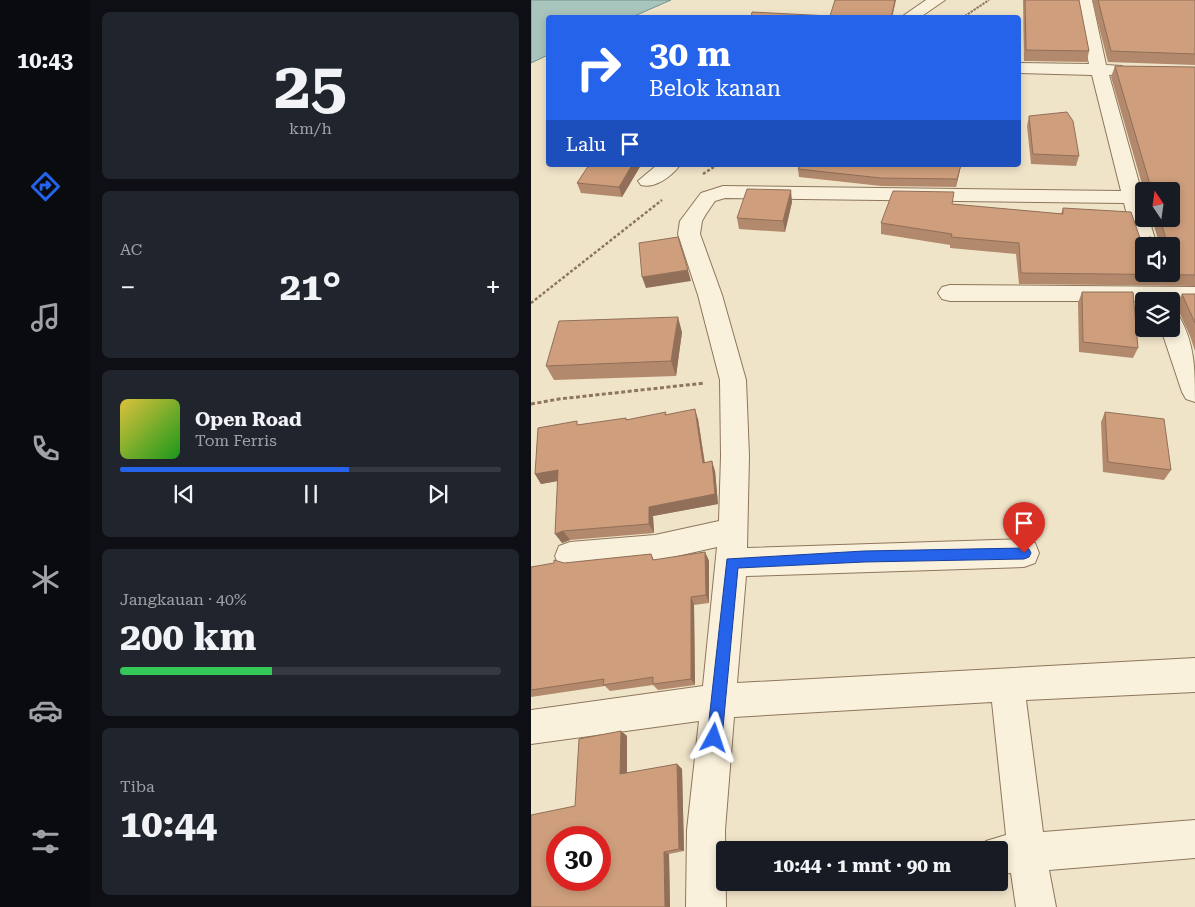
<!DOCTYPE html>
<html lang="id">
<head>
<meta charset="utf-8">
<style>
  body { margin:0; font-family:"Roboto Serif",serif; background:#20242c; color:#f1f3f6; height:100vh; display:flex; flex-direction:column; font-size:19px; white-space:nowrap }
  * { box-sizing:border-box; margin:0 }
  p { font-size:16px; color:#9ea1a6 }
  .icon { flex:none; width:28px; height:28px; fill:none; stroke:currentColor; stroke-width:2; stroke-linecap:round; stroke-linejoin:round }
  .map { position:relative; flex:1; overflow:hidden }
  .panel { display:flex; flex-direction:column; gap:12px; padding:12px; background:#0d0f14; width:441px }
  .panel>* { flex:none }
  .top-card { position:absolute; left:15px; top:15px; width:475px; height:152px; border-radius:5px; box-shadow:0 2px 8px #0003; background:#2563eb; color:#fff; overflow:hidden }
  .needle { width:32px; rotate:347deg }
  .fabs { position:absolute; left:604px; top:182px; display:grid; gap:10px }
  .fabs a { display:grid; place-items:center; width:45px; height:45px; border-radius:5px; background:#171b24; box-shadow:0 2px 8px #0003; font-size:25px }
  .speed { position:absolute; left:15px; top:826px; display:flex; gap:10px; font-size:25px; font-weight:700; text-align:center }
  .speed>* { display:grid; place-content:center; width:65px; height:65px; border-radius:50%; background:#171b24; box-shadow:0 2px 8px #0003; line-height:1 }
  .speed .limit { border:8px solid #d22; background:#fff; color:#111 }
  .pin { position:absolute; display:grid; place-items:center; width:42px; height:42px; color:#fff; margin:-51px -21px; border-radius:50% 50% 50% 0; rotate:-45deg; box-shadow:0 0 5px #0007 }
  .pin .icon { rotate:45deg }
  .me { position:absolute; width:55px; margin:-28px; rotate:5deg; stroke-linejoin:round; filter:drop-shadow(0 0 4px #0008) }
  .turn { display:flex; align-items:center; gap:18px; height:105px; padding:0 20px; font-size:22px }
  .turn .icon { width:65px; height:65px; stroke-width:2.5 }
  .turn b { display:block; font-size:35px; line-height:42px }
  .then { display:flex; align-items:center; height:48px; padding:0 20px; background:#0003; gap:10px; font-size:19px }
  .big { font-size:38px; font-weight:700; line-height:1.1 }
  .panel .card { flex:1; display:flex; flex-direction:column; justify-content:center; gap:8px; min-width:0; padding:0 18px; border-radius:8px; background:#20242c }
  .panel .dial { align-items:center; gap:0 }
  .dial b { font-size:65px; line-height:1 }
  .song { display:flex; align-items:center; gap:15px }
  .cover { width:60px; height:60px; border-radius:8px; background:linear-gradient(135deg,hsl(50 70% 55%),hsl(120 70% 35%)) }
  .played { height:5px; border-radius:2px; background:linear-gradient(90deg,#2563eb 60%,#363941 60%) }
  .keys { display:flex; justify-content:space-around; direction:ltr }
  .heat { display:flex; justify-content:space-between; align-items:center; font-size:28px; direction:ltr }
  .charge { height:8px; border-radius:4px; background:linear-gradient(90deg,#34c759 40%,#363941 0) }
  .trip { position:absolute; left:185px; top:841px; width:292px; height:50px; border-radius:5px; background:#171b24; box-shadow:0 2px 8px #0003; font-weight:700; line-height:50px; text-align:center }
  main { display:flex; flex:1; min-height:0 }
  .tabs { display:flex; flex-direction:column; width:90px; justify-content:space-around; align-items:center; background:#090b0e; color:#9ea1a6 }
  .tabs .icon { width:35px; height:35px }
  .tabs .active { color:#2563eb }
  .tabs b { font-size:22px; color:#f1f3f6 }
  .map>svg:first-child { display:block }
  .water { fill:#a9c4bc; stroke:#6f938a }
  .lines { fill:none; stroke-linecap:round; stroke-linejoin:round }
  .street-casing { stroke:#8d765c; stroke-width:2 }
  .path-far2 { stroke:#8d765c; stroke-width:2; stroke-dasharray:2.5 1; stroke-linecap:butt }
  .path-far1 { stroke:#8d765c; stroke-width:2.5; stroke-dasharray:3 2; stroke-linecap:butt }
  .path { stroke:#8d765c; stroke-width:3; stroke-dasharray:4 2.5; stroke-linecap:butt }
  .street { fill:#faf1dc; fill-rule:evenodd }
  .wall { fill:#b2896c }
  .shaded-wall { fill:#916f58 }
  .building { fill:#cf9f7d; stroke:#916f58; fill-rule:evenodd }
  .route { fill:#2563eb; stroke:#184099 }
</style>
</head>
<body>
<main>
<nav class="tabs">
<b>10:43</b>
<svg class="icon active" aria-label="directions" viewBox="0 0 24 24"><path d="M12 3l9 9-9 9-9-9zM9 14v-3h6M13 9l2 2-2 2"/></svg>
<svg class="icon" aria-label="music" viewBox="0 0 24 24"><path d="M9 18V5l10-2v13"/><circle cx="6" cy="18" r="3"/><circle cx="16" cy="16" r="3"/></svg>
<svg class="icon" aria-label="phone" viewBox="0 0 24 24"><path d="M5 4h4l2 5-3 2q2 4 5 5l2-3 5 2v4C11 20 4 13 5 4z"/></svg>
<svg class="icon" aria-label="climate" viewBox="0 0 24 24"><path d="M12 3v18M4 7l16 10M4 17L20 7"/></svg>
<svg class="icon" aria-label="car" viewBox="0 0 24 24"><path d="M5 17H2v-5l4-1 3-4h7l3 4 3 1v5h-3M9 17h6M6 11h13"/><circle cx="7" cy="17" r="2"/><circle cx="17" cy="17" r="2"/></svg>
<svg class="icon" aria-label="filters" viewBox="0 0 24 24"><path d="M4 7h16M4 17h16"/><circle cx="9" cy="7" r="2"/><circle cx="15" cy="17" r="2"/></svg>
</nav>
<section class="panel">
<div class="card dial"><b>25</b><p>km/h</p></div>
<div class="card"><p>AC</p>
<div class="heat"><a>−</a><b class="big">21°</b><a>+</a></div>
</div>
<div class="card">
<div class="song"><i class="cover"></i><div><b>Open Road</b><p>Tom Ferris</p></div></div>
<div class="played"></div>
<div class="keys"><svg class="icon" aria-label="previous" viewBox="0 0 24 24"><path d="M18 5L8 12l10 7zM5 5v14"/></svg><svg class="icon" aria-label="pause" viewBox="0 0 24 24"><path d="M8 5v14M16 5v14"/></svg><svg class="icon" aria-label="next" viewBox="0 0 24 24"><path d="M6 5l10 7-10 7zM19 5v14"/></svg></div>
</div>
<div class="card"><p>Jangkauan · 40%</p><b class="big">200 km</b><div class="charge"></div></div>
<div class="card"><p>Tiba</p><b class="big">10:44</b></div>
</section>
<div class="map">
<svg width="664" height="907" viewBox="0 0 664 907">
  <rect width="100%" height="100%" fill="#f0e4c8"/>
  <polygon class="water" points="0,0 140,0 101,17 18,18 17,55 0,63"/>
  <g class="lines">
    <defs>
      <g id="street">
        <polygon points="395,0 414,0 388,18 369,18"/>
        <polygon points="545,0 561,0 575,65 591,66 594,70 591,74 578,75 612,197 612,219 618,219 626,246 612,246 612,252 607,251 604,246 593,203 194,198 184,201 175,214 171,221 169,234 191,295 215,380 218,456 216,548 493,539 504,543 508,553 504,563 493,567 215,576 206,683 664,658 664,692 495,700 512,832 664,820 664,858 518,870 525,907 485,907 480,873 469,874 469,850 452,850 455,841 475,835 461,702 203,717 194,830 195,907 155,907 156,830 168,721 0,744 0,710 172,686 186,547 124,561 39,570 28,566 24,556 28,546 39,542 124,535 188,521 190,456 189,380 167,295 147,234 149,221 170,193 192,186 590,191 561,75 488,73 488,63 558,64"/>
        <path d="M126,165h23c-8,11 -25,24 -39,20l-3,-4z"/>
        <polygon points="419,285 664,287 664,303 640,303 640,301 419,301 411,299 407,293 411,287"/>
        <path d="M640,313l8,3c16,28 16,54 16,86l-9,-3 -4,-7 -21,-63h10z"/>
      </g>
    </defs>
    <use href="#street" class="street-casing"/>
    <polyline class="path-far2" points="431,18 458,0"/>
    <g class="path-far1">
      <polyline points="172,174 186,165"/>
      <polyline points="0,303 131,200"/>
    </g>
    <polyline class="path" points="0,404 28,399 174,383"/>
    <use href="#street" class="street"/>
  </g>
  <g class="wall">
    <polygon points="492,0 548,0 558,51 556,62 493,61"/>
    <polygon points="561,0 664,0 664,65 577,62"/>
    <polygon points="584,66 664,67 664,286 488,284 485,254 419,248 419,245 350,234 350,223 422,204 530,214 532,208 610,241 616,242 618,237 640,274 640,246 629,246 621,219 640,219 640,191 613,191 580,77"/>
    <polygon points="498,116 548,156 545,166 500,164 496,126"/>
    <polygon points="56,165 110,165 91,197 50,193 46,183 57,167"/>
    <polygon points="269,165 430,165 425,187 350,186 268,177 267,169"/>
    <polygon points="261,202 254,232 208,229 206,218"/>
    <polygon points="551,292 607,348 602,358 548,352 547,303"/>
    <polygon points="651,294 664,294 664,351 659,336 645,305"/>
    <polygon points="151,332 145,376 23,380 15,366"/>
    <polygon points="574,412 640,470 633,480 572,472 570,422"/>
    <polygon points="136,415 167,419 174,463 184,471 187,504 122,516 123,533 39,540 31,543 26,481 10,484 4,474 48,425"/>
    <polygon points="174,552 178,561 178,603 163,605 164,685 127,690 122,685 79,691 74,686 0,697 0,567 120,554 123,560"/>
    <polygon points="90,731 96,736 96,773 146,764 151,769 153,851 138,854 139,907 0,907 44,806"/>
  </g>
  <g class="shaded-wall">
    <polygon points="364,0 365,0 361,18 360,18"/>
    <polygon points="101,165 110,165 91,197 88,187"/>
    <polygon points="430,165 425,187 426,179"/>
    <polygon points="260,190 261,202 254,232 252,221"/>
    <polygon points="157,270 160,281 115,288 111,277"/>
    <polygon points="147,317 151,332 145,376 140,361"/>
    <polygon points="164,409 167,419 175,473 172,463"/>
    <polygon points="181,461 184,471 187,504 122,516 123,533 118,524 118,507"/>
    <polygon points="27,470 33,480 10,484 4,474"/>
    <polygon points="32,531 39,540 31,543 24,534"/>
    <polygon points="174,552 178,561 178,603 175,595"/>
    <polygon points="160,597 163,605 164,685 160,679"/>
    <polygon points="90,731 96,736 96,778 89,774"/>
    <polygon points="146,764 151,769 153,851 148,849"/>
    <polygon points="133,852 138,854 139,907 134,907"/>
  </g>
  <g class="building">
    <polygon points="304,0 364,0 360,18 220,18 221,12 299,16"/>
    <polygon points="494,0 548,0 558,51 495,50"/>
    <polygon points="567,0 664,0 664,54 580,51"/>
    <polygon points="584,66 664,67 664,275 490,273 488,243 420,237 421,234 350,223 362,191 423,192 421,204 532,214 532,208 600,212 610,241 618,242 618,237 620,237 627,246 612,246 612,274 640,274 640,246 637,246 629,219 640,219 640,191 621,191"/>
    <polygon points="536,112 542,121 548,156 502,154 498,116"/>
    <polygon points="58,165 101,165 88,187 46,183"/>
    <polygon points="269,165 430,165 426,179 350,178 267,169"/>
    <polygon points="216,189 260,190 252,221 206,218"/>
    <polygon points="147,237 157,270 111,277 108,243"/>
    <polygon points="551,292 602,292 607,348 552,342"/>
    <polygon points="651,294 664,294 664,323"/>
    <polygon points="147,317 140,361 15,366 28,321"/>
    <polygon points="164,409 172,463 181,461 184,494 118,507 118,524 32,531 24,534 27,470 4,474 7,428 46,421 46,425 95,418 95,420 135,412 134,415"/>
    <polygon points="574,412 633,419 640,470 577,462"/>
    <polygon points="174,552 175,595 160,597 160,679 122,684 122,677 72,685 73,679 0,690 0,567 23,563 23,560 33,563 120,554 122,560"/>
    <path d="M90,731l-1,43 57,-10 2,85 -15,3 1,55h-134v-92l44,-9 4,-67zM26,838h43v42h-43z"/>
  </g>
  <polygon class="route" points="493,548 498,549 500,553 498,557 493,559 333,562 207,568 191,738 188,743 183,745 178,743 176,738 196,559 333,551"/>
</svg>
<div class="fabs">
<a><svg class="needle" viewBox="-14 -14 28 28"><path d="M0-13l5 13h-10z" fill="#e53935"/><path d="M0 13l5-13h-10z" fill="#9ea1a6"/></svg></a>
<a><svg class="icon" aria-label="sound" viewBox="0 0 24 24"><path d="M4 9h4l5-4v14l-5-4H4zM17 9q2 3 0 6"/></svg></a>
<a><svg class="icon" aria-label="layers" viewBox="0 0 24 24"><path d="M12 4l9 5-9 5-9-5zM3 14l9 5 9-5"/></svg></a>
</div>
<div class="speed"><div class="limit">30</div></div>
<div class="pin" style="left:493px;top:553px;background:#d93025"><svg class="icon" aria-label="arrive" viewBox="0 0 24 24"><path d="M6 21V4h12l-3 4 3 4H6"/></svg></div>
<svg class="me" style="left:183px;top:738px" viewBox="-20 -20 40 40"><path d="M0-17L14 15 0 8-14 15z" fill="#2563eb" stroke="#fff" stroke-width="4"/></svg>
<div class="trip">10:44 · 1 mnt · 90 m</div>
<div class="top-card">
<div class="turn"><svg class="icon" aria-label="right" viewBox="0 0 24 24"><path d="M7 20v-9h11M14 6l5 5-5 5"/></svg><div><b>30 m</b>Belok kanan</div></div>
<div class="then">Lalu<svg class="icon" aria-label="arrive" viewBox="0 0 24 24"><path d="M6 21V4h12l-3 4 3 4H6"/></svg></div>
</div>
</div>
</main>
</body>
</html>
